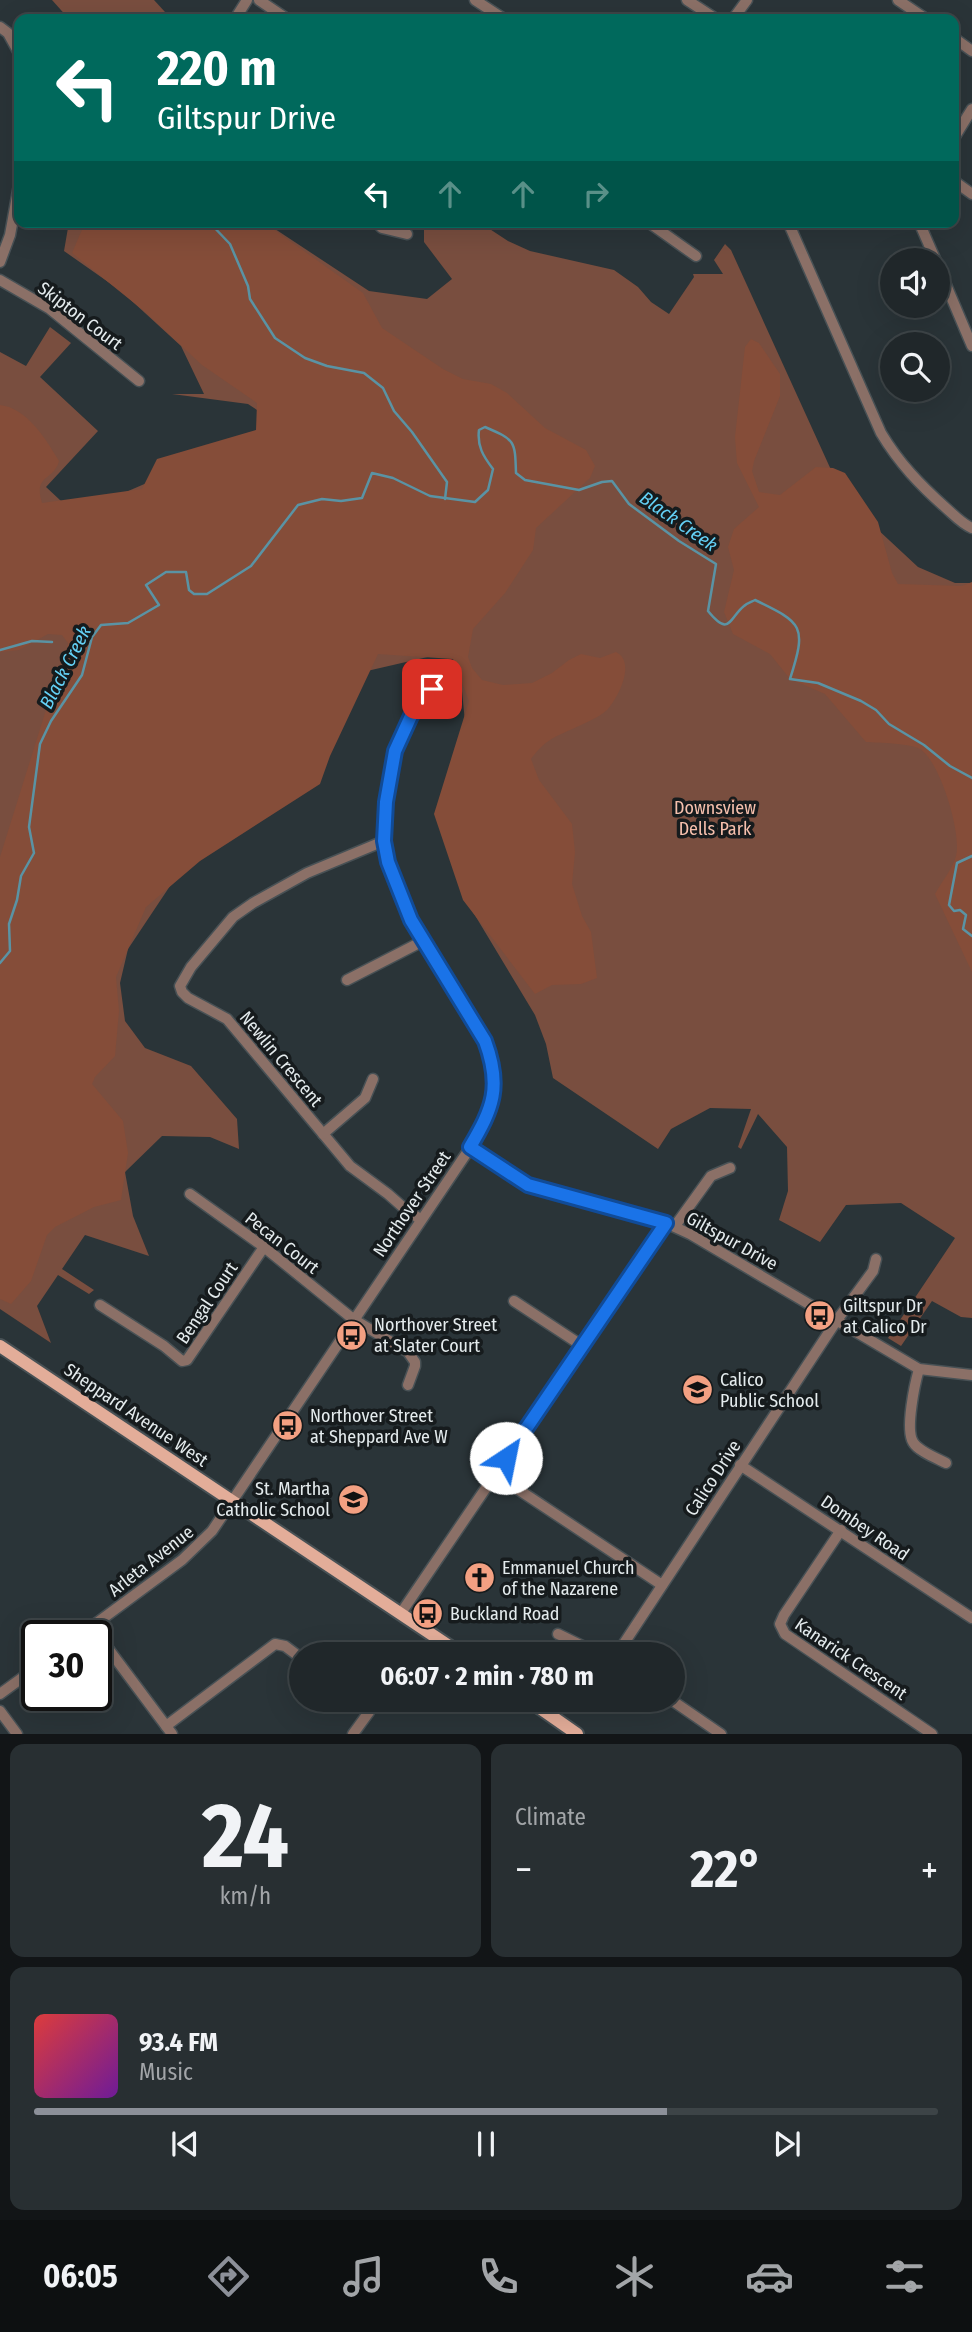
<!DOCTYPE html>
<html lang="en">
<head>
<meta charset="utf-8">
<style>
  body { margin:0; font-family:"Fira Sans Condensed",sans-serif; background:#282f32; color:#f1f3f6; height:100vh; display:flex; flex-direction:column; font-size:26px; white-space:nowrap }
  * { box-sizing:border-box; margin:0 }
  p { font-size:23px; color:#a2a5a8 }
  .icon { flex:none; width:38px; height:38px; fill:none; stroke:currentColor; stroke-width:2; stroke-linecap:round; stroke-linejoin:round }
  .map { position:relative; height:1734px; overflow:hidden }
  .sheet { display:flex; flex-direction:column; gap:10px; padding:10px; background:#121517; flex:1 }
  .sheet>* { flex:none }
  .top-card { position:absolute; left:14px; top:14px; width:945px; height:214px; border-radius:14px; box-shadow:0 7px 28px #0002,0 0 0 2px #3d4447; background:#00695c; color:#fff; overflow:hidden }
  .buttons { position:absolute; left:880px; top:248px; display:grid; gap:14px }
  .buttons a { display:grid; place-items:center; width:70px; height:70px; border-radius:50%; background:#20272a; box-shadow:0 7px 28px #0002,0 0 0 2px #3d4447; font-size:35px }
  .speed { position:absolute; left:21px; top:1620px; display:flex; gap:14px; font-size:35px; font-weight:700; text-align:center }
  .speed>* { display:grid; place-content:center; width:91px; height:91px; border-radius:50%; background:#20272a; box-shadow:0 7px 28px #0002,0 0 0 2px #3d4447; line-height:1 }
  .speed .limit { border:4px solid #111; border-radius:10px; background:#fff; color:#111 }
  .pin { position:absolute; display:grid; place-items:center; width:60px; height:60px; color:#fff; margin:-30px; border-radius:14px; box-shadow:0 4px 10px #0006 }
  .me { position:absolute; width:77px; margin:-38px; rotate:34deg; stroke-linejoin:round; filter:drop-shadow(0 0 5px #0008) }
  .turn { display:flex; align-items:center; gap:24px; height:147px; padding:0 28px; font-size:32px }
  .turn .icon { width:91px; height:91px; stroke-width:2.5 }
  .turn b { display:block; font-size:49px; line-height:60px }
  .lanes { display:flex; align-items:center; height:66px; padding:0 28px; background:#0003; justify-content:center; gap:35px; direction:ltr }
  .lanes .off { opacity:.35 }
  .big { font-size:52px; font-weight:700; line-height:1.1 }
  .sheet .widget { flex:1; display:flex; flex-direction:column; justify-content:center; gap:10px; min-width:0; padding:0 24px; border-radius:14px; background:#282f32 }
  .sheet .dial { align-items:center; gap:0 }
  .dial b { font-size:91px; line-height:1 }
  .song { display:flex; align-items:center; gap:21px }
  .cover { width:84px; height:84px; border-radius:10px; background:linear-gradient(135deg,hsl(0 70% 55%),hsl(280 70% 35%)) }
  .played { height:7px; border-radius:4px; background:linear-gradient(90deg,#8c9099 70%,#3d4447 70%) }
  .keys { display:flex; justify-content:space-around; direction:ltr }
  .heat { display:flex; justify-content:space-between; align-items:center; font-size:38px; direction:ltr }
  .sheet .tiles { flex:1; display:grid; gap:10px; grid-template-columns:1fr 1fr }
  .widget:last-child { grid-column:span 2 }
  .trip { position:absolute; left:289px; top:1642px; width:396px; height:70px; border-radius:35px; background:#20272a; box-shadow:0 7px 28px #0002,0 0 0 2px #3d4447; font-weight:700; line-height:70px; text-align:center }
  .menu { display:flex; height:112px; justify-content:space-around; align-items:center; background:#0d1011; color:#a2a5a8 }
  .menu .icon { width:49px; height:49px }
  .menu .on { color:#8c9099 }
  .menu b { font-size:32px; color:#f1f3f6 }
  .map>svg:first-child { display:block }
  .green { fill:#794e3f }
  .forest { fill:#854d39 }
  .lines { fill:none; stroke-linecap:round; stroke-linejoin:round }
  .stream { stroke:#5a93a4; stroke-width:2.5 }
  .minor-casing { stroke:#485155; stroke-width:13 }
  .major-casing { stroke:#485155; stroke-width:16 }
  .minor { stroke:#8b7067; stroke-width:10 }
  .major { stroke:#e3ad99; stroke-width:12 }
  .route-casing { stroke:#114b97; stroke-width:18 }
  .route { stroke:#1a73e8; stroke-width:12 }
  .labels { text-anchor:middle; stroke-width:7; stroke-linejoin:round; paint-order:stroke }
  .street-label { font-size:18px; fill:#e4ebed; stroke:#161b1d }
  .park-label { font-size:18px; fill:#f6c0ad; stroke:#161b1d }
  .poi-label { font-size:18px; fill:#e4ebed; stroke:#161b1d; text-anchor:start }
  .water-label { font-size:19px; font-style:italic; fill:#64d1f6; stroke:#161b1d }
</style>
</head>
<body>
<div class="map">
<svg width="972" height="1734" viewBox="0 0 972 1734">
  <rect width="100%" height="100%" fill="#2a3438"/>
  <g class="green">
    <polygon points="52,0 154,0 165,12 160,19 69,19"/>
    <polygon points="69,222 275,222 272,227 369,291 427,299 452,279 424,242 424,230 418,222 479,222 508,241 530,251 614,270 638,287 651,302 669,314 694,277 693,274 723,274 714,260 725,244 731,250 832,472 875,527 918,567 955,583 972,583 972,1318 961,1317 932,1301 901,1346 888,1338 955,1238 901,1203 846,1205 820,1242 779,1220 788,1191 787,1147 758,1114 741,1149 738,1147 751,1109 710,1108 671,1129 658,1149 553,1078 546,1044 535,1015 473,912 468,753 458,650 367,671 182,868 128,949 120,983 125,1021 145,1048 191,1066 237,1119 239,1149 210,1137 162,1136 125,1172 133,1216 149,1256 85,1235 62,1269 94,1290 89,1294 58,1275 37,1306 51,1343 0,1309 0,352 26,366 50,327 71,343 40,377 98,431 46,487 75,514 258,435 260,412 248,404 172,394 204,394 181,346 121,291 64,251"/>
  </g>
  <g class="forest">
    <path d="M83,222h174l9,2 97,69 19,35 61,41 20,10 28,5 16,9 38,35 41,22 9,16 -5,12 -54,50 -3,22 -28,43 -32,36 -5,28 4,11 10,12 21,5 29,-2 20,-10 17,-13 12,-6 19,4 16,-6c20,10 3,44 -8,57 -10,11 -44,22 -58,31 -7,4 -14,12 -19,19l8,21 33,44 3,28 -3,32 10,32 9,16 6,46 -16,6 -29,1 -17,9 -72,-94 -29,-86 35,-113 -16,-42 -75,-5 -48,102 -10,28 -120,77 -54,46 -30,70 3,34 -4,45 -20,21 -3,7 31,37 5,32 -7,47 -27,7 -39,20 -8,8 -16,46 -20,23 -11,-5v-442l50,-160 13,-25 5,-29 -6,-8 -14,-1 -29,16 -19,2v-247c27,3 46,34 59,56 -5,20 -26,13 -17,42l100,-14 15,-30 99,-29 1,-27 -55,-38 -58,-54 -72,-58 12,-28z"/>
    <path d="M751,339l8,4 21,31v22l-26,65 -2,10 7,21 21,3 36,-28 17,1 12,5 33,49 14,51 6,11 64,2 10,-4v390l-37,-78c6,-11 18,-26 21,-38 6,-22 -16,-95 -36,-107 -11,-6 -40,-6 -54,-7l-41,-48 -35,-15 -20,-25 -37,-20 -9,-22 10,-42 -6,-23 6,-18 25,-22 -22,-44 -2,-26 10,-90z"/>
  </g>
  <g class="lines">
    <g class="stream">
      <polyline points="209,222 230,244 248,286 250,299 275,338 305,358 327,366 364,373 383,388 394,411 412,432 447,482 445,499"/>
      <polyline points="0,650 32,641 52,642"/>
      <polyline points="972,856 957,863 949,905 954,911 960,910 966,915 963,929 972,936"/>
      <path d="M0,963l10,-12 -1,-27 8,-24 4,-24 13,-23 -5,-26 11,-83 11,-23 31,-46 10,-38 9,-12 27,-2 31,-18 -13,-20 20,-13h20l3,18 5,4h13l44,-28 47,-61 24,-6 19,2 21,-3 10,-25 21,5 37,18 45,6 13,-12 5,-21c-10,-13 -16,-23 -14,-39l6,-3c30,13 30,13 31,46l9,7 54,10 23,-8 10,-1 17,23 50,37 37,23 -8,47c22,27 21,7 36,-5 3,-3 7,-4 11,-6 48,23 52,26 35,79l28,4 43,18 15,9 13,14 35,21 26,21 22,12"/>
    </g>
    <defs>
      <g id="minor">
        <polyline points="259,0 287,19"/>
        <polyline points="475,0 504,19"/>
        <polyline points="687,0 716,19"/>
        <polyline points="898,0 926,19"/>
        <polyline points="235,19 247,0"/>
        <polyline points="733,19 747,0"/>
        <polyline points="0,27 8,33 19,53"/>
        <polyline points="954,38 972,51"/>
        <polyline points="954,138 972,109"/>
        <polyline points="954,181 972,194"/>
        <polyline points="376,222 382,228 407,234"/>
        <polyline points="648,222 696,256"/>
        <path d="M788,222l93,211c18,30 39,52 65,75 8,7 16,16 26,20"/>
        <polyline points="919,222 936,261"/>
        <polyline points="0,262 10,235 19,185"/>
        <polyline points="938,266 972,346"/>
        <polyline points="0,280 50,309 139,381"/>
        <polyline points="384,841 307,873 253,903 233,917 191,967 180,986 182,992 188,998 227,1019 350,1166 388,1194 405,1209 420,1219"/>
        <polyline points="347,980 423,941"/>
        <polyline points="323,1134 365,1098 373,1079"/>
        <polyline points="470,1148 528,1185 666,1223 690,1234 919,1369 972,1375"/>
        <polyline points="190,1194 264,1247 353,1319 408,1352 415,1362 415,1366 408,1385"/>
        <polyline points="675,1226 711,1176 730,1168"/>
        <polyline points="514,1301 581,1345"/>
        <polyline points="100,1305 164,1346 182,1361 187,1360 264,1247"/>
        <path d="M919,1369c-4,14 -14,60 -6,73 5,9 23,16 33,21"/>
        <polyline points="740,1465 972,1618"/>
        <polyline points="495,1474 662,1585"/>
        <polyline points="841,1530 784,1615 780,1624 785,1634 932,1734"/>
        <polyline points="401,1613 666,1223"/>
        <polyline points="92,1627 172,1734"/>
        <polyline points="558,1634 599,1654"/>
        <path d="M79,1636l103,-76 30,-29 258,-383c23,-41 31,-60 15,-107 -29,-46 -60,-92 -82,-143 -8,-18 -16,-34 -19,-55 -2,-22 2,-47 6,-69 8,-38 25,-69 53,-96"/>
        <polyline points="617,1654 837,1320 873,1271 876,1259"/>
        <polyline points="0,1694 37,1667"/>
        <polyline points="670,1699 721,1734"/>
        <polyline points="0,1711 17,1734"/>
        <polyline points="166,1726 275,1644 285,1646 301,1658"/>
        <polyline points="353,1734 369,1712 368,1706 361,1699"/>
      </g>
      <g id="major">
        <polyline points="0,1346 461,1654"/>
        <polyline points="527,1699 577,1734"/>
      </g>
    </defs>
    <use href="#minor" class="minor-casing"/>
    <use href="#major" class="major-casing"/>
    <use href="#minor" class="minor"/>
    <use href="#major" class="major"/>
  </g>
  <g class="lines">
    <defs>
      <path id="route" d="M432,689l-21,27 -16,35 -9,51 -2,39 4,21 23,58 74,121c17,46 8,67 -15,106l58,38 138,38 -160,235"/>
    </defs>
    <use href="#route" class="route-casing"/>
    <use href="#route" class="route"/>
  </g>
  <defs>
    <symbol id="bus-disc" viewBox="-11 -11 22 22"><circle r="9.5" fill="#f3a082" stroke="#161b1d"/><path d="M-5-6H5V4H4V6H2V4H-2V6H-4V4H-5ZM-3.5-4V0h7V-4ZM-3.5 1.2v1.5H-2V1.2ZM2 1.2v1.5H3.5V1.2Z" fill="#111"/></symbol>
    <symbol id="school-disc" viewBox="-11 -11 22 22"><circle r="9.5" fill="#f3a082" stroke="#161b1d"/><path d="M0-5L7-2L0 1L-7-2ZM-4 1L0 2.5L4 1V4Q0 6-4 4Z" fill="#111"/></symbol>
    <symbol id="church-disc" viewBox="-11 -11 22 22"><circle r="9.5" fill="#f3a082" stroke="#161b1d"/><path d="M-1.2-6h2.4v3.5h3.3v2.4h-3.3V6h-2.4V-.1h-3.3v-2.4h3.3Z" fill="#111"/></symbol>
  </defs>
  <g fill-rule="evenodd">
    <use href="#bus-disc" x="802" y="1298" width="35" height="35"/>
    <use href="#bus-disc" x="334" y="1318" width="35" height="35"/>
    <use href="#school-disc" x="680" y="1372" width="35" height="35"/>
    <use href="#bus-disc" x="270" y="1408" width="35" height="35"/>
    <use href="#school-disc" x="336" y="1482" width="35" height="35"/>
    <use href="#church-disc" x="462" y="1560" width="35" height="35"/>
    <use href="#bus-disc" x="410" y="1596" width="35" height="35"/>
  </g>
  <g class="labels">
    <g class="street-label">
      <text transform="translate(80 316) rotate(37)" y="6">Skipton Court</text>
      <text transform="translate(281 1059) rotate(50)" y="6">Newlin Crescent</text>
      <text transform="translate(412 1204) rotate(-56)" y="6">Northover Street</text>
      <text transform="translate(732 1241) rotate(29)" y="6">Giltspur Drive</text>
      <text transform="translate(282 1243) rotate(38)" y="6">Pecan Court</text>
      <text transform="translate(207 1303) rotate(-56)" y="6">Bengal Court</text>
      <text transform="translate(136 1415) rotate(34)" y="6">Sheppard Avenue West</text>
      <text transform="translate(713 1478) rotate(-57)" y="6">Calico Drive</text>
      <text transform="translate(865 1528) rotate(34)" y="6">Dombey Road</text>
      <text transform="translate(151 1561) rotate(-38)" y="6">Arleta Avenue</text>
      <text transform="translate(851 1659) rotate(34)" y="6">Kanarick Crescent</text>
    </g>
    <g class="park-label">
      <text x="715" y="814">Downsview<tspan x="715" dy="21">Dells Park</tspan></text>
    </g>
    <g class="poi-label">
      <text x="843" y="1312">Giltspur Dr<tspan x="843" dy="21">at Calico Dr</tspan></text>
      <text x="374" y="1331">Northover Street<tspan x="374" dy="21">at Slater Court</tspan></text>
      <text x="720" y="1386">Calico<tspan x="720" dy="21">Public School</tspan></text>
      <text x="310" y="1422">Northover Street<tspan x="310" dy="21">at Sheppard Ave W</tspan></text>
      <text x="330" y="1495" text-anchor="end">St. Martha<tspan x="330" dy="21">Catholic School</tspan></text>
      <text x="502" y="1574">Emmanuel Church<tspan x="502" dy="21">of the Nazarene</tspan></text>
      <text x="450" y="1620">Buckland Road</text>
    </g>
    <g class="water-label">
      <text transform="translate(679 521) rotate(35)" y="7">Black Creek</text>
      <text transform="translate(65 667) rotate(-63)" y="7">Black Creek</text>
    </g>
  </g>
</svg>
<div class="buttons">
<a><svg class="icon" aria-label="sound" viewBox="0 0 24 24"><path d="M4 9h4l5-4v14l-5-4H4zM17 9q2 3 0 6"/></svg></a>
<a><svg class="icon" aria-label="search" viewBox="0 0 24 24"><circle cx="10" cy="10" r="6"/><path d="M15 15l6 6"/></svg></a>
</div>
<div class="speed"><div class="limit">30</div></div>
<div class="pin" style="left:432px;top:689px;background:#d93025"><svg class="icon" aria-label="arrive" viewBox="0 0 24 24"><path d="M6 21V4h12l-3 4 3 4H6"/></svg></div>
<svg class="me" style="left:506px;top:1458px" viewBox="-20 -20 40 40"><circle r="19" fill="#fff"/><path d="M0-13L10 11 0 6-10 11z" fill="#1a73e8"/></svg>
<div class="trip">06:07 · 2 min · 780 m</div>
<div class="top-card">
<div class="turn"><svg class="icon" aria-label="left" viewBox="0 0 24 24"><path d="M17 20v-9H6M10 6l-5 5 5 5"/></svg><div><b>220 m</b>Giltspur Drive</div></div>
<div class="lanes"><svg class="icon" aria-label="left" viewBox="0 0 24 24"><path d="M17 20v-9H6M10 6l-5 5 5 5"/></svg><svg class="icon off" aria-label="ahead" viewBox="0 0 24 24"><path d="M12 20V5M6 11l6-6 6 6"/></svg><svg class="icon off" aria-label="ahead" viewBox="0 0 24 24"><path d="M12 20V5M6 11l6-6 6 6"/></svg><svg class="icon off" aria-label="right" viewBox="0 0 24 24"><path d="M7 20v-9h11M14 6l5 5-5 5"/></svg></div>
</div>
</div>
<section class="sheet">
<div class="tiles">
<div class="widget dial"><b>24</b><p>km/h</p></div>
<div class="widget"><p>Climate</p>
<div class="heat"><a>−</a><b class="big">22°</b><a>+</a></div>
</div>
<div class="widget">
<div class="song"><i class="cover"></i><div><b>93.4 FM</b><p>Music</p></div></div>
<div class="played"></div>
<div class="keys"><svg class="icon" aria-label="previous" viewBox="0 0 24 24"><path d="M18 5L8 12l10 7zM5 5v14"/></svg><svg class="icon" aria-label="pause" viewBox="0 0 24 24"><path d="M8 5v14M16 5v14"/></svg><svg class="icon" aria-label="next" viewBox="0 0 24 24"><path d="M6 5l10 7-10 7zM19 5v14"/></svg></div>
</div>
</div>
</section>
<nav class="menu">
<b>06:05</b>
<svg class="icon on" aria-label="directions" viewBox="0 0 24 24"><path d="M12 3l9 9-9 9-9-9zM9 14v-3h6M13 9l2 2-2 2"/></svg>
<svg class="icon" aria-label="music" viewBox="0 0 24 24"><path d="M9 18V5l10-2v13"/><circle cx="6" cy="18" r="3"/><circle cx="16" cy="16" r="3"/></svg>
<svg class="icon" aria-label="phone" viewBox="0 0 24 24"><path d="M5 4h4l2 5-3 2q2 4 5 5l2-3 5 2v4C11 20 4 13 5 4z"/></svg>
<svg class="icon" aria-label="climate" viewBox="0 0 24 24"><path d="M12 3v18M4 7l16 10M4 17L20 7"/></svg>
<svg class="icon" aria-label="car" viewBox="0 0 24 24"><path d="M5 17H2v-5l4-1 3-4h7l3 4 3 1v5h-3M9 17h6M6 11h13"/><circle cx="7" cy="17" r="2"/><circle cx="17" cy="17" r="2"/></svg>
<svg class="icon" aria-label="filters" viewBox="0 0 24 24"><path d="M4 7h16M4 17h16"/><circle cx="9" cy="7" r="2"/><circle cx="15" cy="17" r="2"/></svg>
</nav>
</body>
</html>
